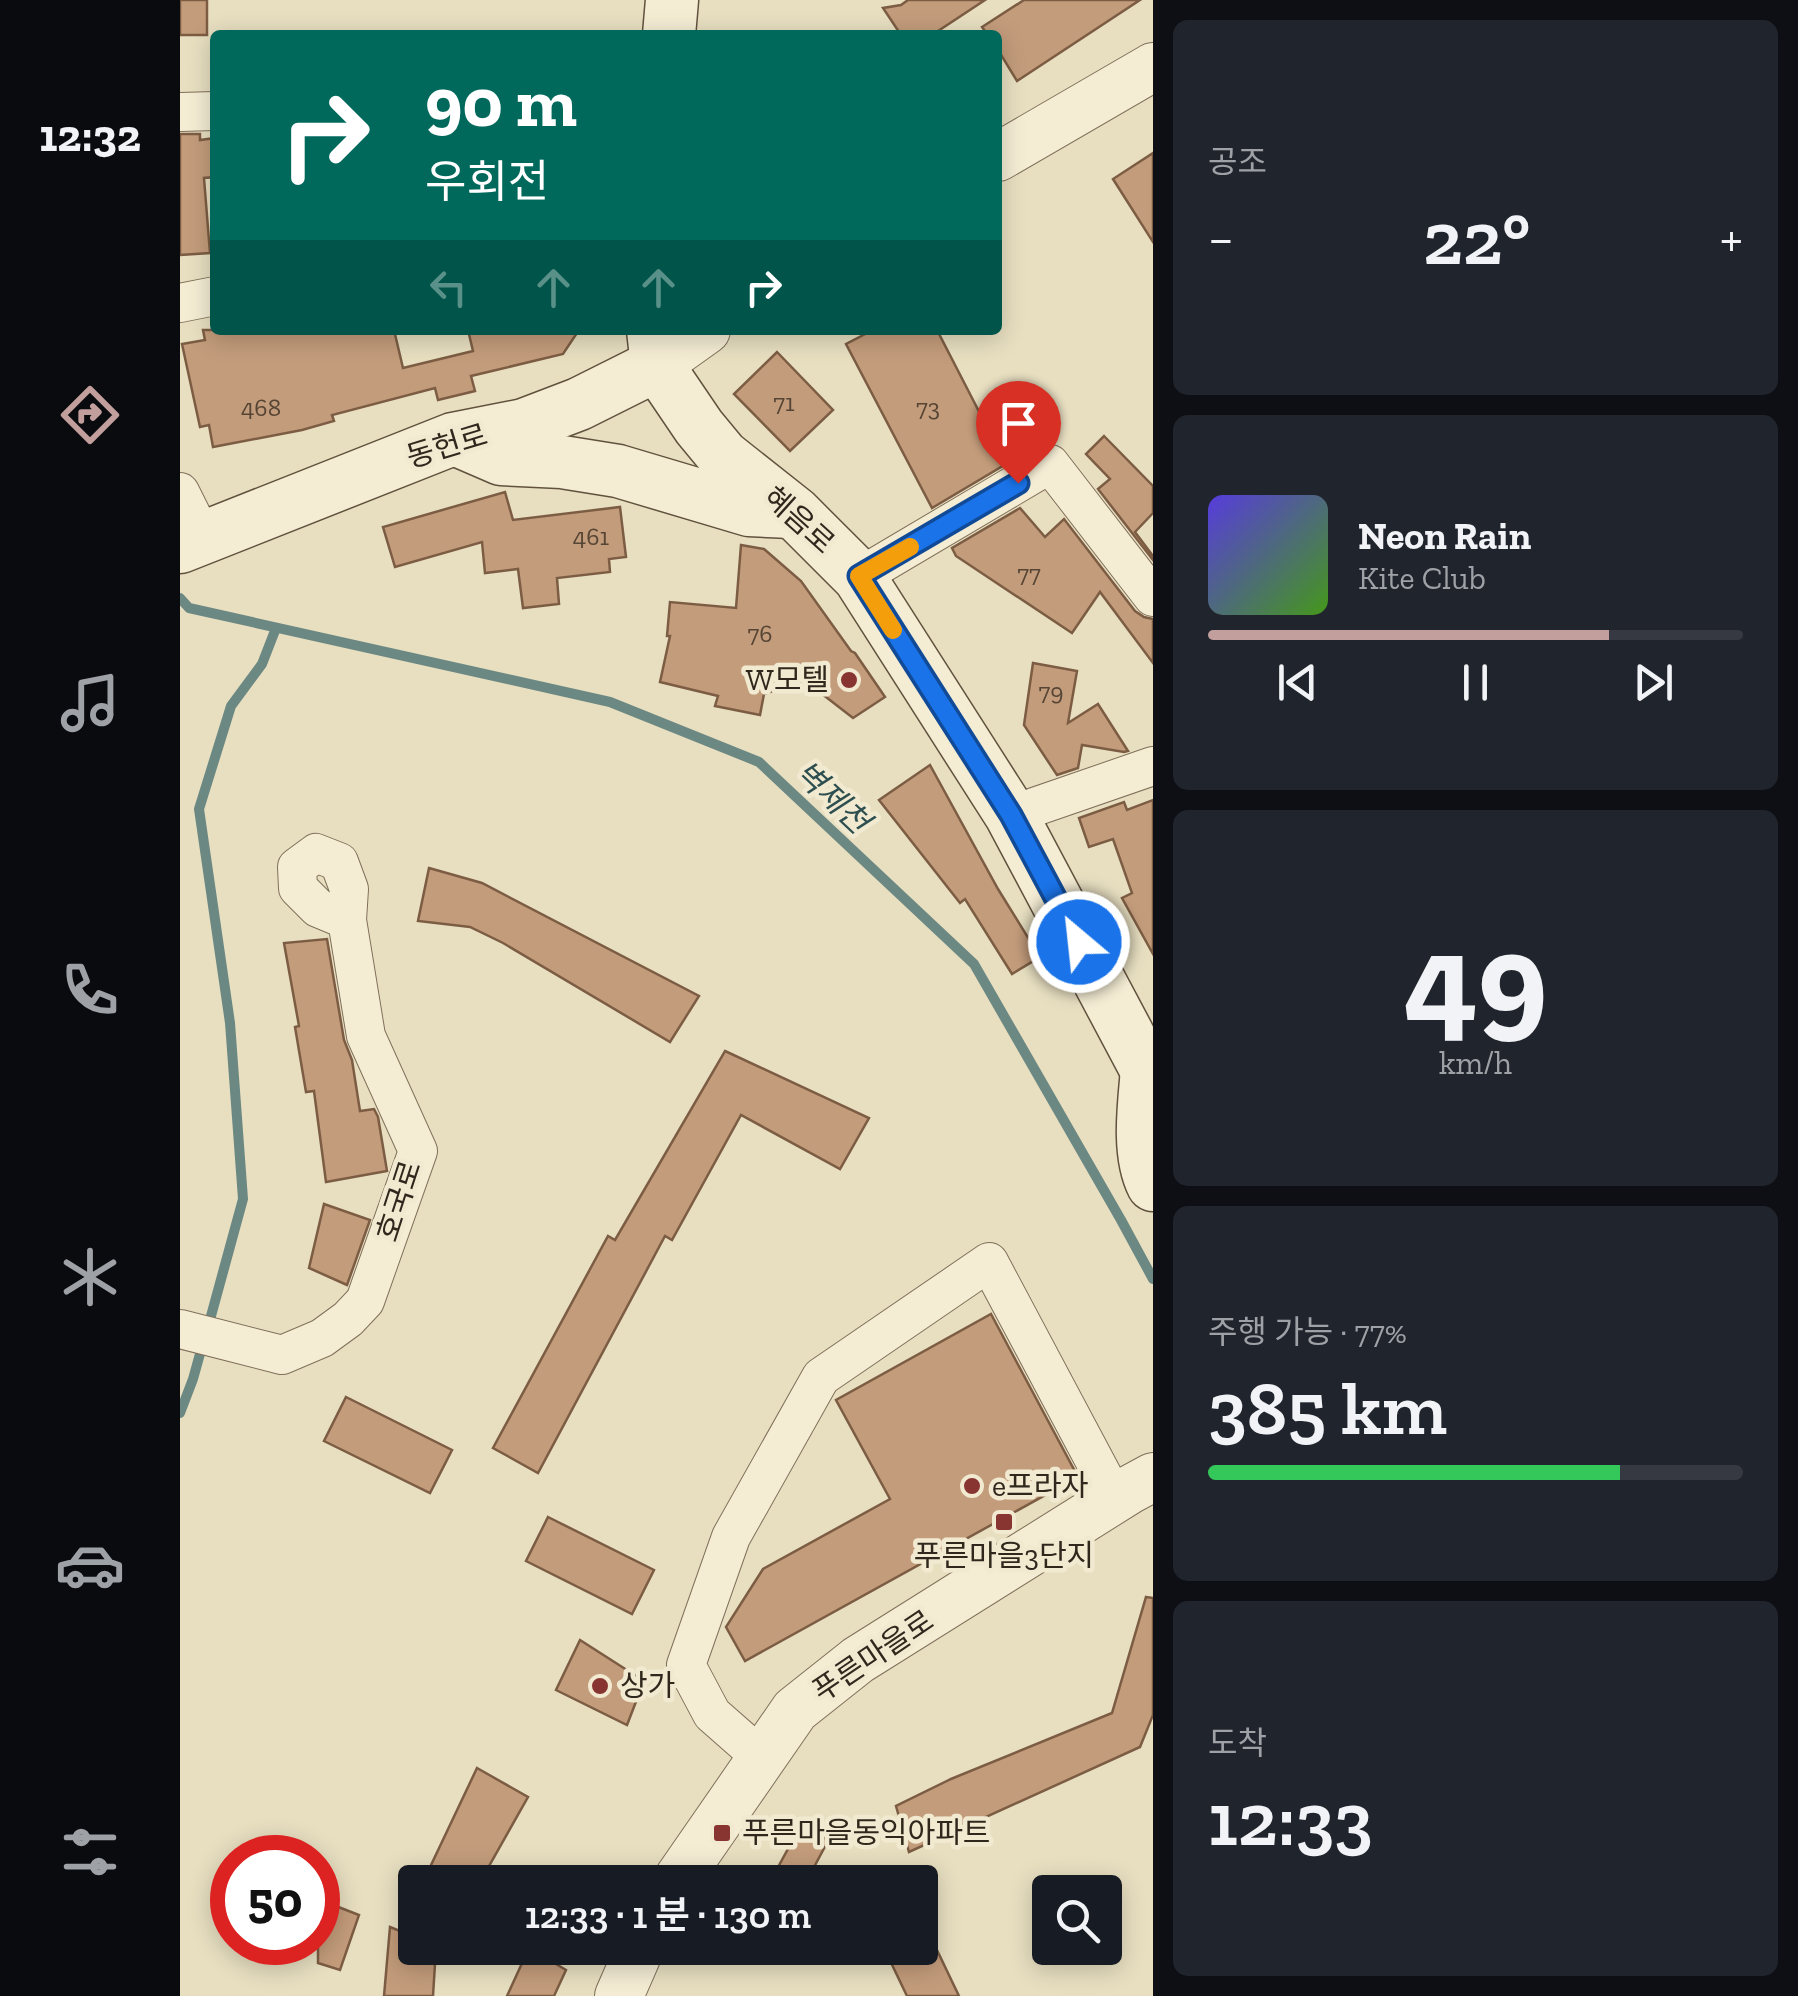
<!DOCTYPE html>
<html lang="ko">
<head>
<meta charset="utf-8">
<style>
  body { margin:0; font-family:"Zilla Slab","Noto Sans KR",serif; background:#20242c; color:#f1f3f6; height:100vh; display:flex; flex-direction:column; font-size:38px; white-space:nowrap }
  * { box-sizing:border-box; margin:0 }
  p { font-size:32px; color:#9ea1a6 }
  .icon { flex:none; width:55px; height:55px; fill:none; stroke:currentColor; stroke-width:2; stroke-linecap:round; stroke-linejoin:round }
  .map { position:relative; flex:1; overflow:hidden }
  .sheet { display:flex; flex-direction:column; gap:20px; padding:20px; background:#0d0f14; width:645px }
  .sheet>* { flex:none }
  .top-card { position:absolute; left:30px; top:30px; width:792px; height:305px; border-radius:10px; box-shadow:0 5px 25px #0003; background:#00695c; color:#fff; overflow:hidden }
  .buttons { position:absolute; left:852px; top:1875px; display:grid; gap:20px }
  .buttons a { display:grid; place-items:center; width:90px; height:90px; border-radius:10px; background:#171b24; box-shadow:0 5px 25px #0003; font-size:50px }
  .speed { position:absolute; left:30px; top:1835px; display:flex; gap:20px; font-size:50px; font-weight:700; text-align:center }
  .speed>* { display:grid; place-content:center; width:130px; height:130px; border-radius:50%; background:#171b24; box-shadow:0 5px 25px #0003; line-height:1 }
  .speed .limit { border:15px solid #d22; background:#fff; color:#111 }
  .pin { position:absolute; display:grid; place-items:center; width:85px; height:85px; color:#fff; margin:-102px -42px; border-radius:50% 50% 50% 0; rotate:-45deg; box-shadow:0 0 10px #0007 }
  .pin .icon { rotate:45deg }
  .me { position:absolute; width:110px; margin:-55px; rotate:332deg; stroke-linejoin:round; filter:drop-shadow(0 0 8px #0008) }
  .turn { display:flex; align-items:center; gap:35px; height:210px; padding:0 50px; font-size:45px }
  .turn .icon { width:130px; height:130px; stroke-width:2.5 }
  .turn b { display:block; font-size:70px; line-height:85px }
  .lanes { display:flex; align-items:center; height:95px; padding:0 50px; background:#0003; justify-content:center; gap:50px; direction:ltr }
  .lanes .off { opacity:.35 }
  .big { font-size:75px; font-weight:600; line-height:1.1 }
  .sheet .widget { flex:1; display:flex; flex-direction:column; justify-content:center; gap:15px; min-width:0; padding:0 35px; border-radius:15px; background:#20242c }
  .sheet .dial { align-items:center; gap:0 }
  .dial b { font-size:130px; line-height:1 }
  .song { display:flex; align-items:center; gap:30px }
  .cover { width:120px; height:120px; border-radius:15px; background:linear-gradient(135deg,hsl(250 70% 55%),hsl(100 70% 35%)) }
  .played { height:10px; border-radius:5px; background:linear-gradient(90deg,#c29e9d 75%,#363941 75%) }
  .keys { display:flex; justify-content:space-around; direction:ltr }
  .heat { display:flex; justify-content:space-between; align-items:center; font-size:55px; direction:ltr }
  .charge { height:15px; border-radius:8px; background:linear-gradient(90deg,#34c759 77%,#363941 0) }
  .trip { position:absolute; left:218px; top:1865px; width:540px; height:100px; border-radius:10px; background:#171b24; box-shadow:0 5px 25px #0003; font-weight:600; line-height:100px; text-align:center }
  main { display:flex; flex:1; min-height:0 }
  .dock { display:flex; flex-direction:column; width:180px; justify-content:space-around; align-items:center; background:#090b0e; color:#9ea1a6 }
  .dock .icon { width:70px; height:70px }
  .dock .active { color:#c29e9d }
  .dock b { font-size:45px; color:#f1f3f6 }
  .map>svg:first-child { display:block }
  .lines { fill:none; stroke-linecap:round; stroke-linejoin:round }
  .stream { stroke:#6c8882; stroke-width:10 }
  .building { fill:#c39c7b; stroke:#7c5d43; stroke-width:2.5 }
  .minor-casing { stroke:#80705b; stroke-width:40 }
  .tertiary-casing { stroke:#80705b; stroke-width:50 }
  .secondary-casing { stroke:#61523e; stroke-width:55 }
  .minor { stroke:#f4ecd3; stroke-width:38 }
  .tertiary { stroke:#f4ecd3; stroke-width:48 }
  .secondary { stroke:#f4ecd3; stroke-width:52 }
  .route-casing { stroke:#114b97; stroke-width:25 }
  .route { stroke:#1a73e8; stroke-width:18 }
  .slow { stroke:#f59e0b; stroke-width:18 }
  .poi-dot { fill:#883531; stroke:#f1e9d0; stroke-width:4 }
  .labels { text-anchor:middle; stroke-width:9; stroke-linejoin:round; paint-order:stroke }
  .number-label { font-size:25px; fill:#564534 }
  .street-label { font-size:30px; fill:#31281d; stroke:#f1e9d0 }
  .poi-label { font-size:30px; fill:#31281d; stroke:#f1e9d0; text-anchor:start }
  .water-label { font-size:32px; font-style:italic; fill:#2e4f4f; stroke:#f1e9d0 }
</style>
</head>
<body>
<main>
<nav class="dock">
<b>12:32</b>
<svg class="icon active" aria-label="directions" viewBox="0 0 24 24"><path d="M12 3l9 9-9 9-9-9zM9 14v-3h6M13 9l2 2-2 2"/></svg>
<svg class="icon" aria-label="music" viewBox="0 0 24 24"><path d="M9 18V5l10-2v13"/><circle cx="6" cy="18" r="3"/><circle cx="16" cy="16" r="3"/></svg>
<svg class="icon" aria-label="phone" viewBox="0 0 24 24"><path d="M5 4h4l2 5-3 2q2 4 5 5l2-3 5 2v4C11 20 4 13 5 4z"/></svg>
<svg class="icon" aria-label="climate" viewBox="0 0 24 24"><path d="M12 3v18M4 7l16 10M4 17L20 7"/></svg>
<svg class="icon" aria-label="car" viewBox="0 0 24 24"><path d="M5 17H2v-5l4-1 3-4h7l3 4 3 1v5h-3M9 17h6M6 11h13"/><circle cx="7" cy="17" r="2"/><circle cx="17" cy="17" r="2"/></svg>
<svg class="icon" aria-label="filters" viewBox="0 0 24 24"><path d="M4 7h16M4 17h16"/><circle cx="9" cy="7" r="2"/><circle cx="15" cy="17" r="2"/></svg>
</nav>
<div class="map">
<svg width="973" height="1996" viewBox="0 0 973 1996">
  <rect width="100%" height="100%" fill="#e8dfc1"/>
  <g class="lines">
    <g class="stream">
      <polyline points="0,598 9,608 430,702 579,762 794,964 941,1220 973,1279"/>
      <polyline points="28,1327 63,1199 50,1023 19,809 51,706 82,664 96,628"/>
      <polyline points="0,1413 13,1379 23,1343"/>
    </g>
  </g>
  <g class="building">
    <rect x="0" y="0" width="27" height="35"/>
    <polygon points="728,0 805,0 752,35 721,35 703,8 721,5"/>
    <polygon points="844,0 960,0 837,81 818,50 818,35 808,35 802,27"/>
    <polygon points="0,134 20,134 20,140 35,138 35,177 24,178 30,253 0,255"/>
    <polygon points="973,153 973,242 933,179"/>
    <polygon points="23,330 214,330 223,368 293,351 288,330 399,330 383,354 291,376 295,391 258,400 255,388 152,415 154,421 122,430 33,447 29,425 20,427 2,344 25,340"/>
    <polygon points="693,330 757,330 826,464 752,508 666,344"/>
    <polygon points="597,352 653,410 610,451 554,394"/>
    <polygon points="924,436 973,486 973,513 955,532 973,556 973,560 918,489 930,479 906,454"/>
    <polygon points="325,492 333,520 440,507 446,557 429,559 430,572 377,578 379,604 343,608 338,569 305,573 302,542 215,567 203,527"/>
    <polygon points="840,508 865,537 884,519 955,611 964,617 973,619 973,663 920,592 892,633 776,556 772,548"/>
    <polygon points="561,545 584,549 621,581 671,651 675,653 705,697 673,718 624,680 584,694 580,715 535,706 538,696 480,682 490,636 487,636 490,602 556,608"/>
    <polygon points="853,663 897,671 888,723 918,704 948,751 944,752 902,745 898,768 877,775 844,725"/>
    <polygon points="750,765 818,889 860,957 832,974 785,899 780,903 699,800"/>
    <polygon points="973,800 973,954 942,898 952,893 933,839 909,847 899,818 944,802 947,810"/>
    <polygon points="249,868 302,883 519,996 490,1042 323,943 290,927 238,921"/>
    <polygon points="147,939 164,1040 172,1060 180,1111 194,1109 198,1117 207,1171 146,1182 134,1091 126,1092 115,1027 119,1026 104,943"/>
    <polygon points="545,1051 689,1118 660,1169 561,1115 492,1240 485,1236 358,1473 313,1448 428,1236 435,1240"/>
    <polygon points="144,1204 190,1220 167,1285 129,1268"/>
    <polygon points="811,1314 898,1477 565,1661 546,1627 583,1569 710,1499 656,1400"/>
    <polygon points="166,1397 272,1450 250,1493 144,1441"/>
    <polygon points="368,1517 474,1570 452,1614 346,1561"/>
    <polygon points="966,1597 973,1598 973,1715 960,1747 729,1852 716,1806 771,1779 932,1713"/>
    <polygon points="400,1640 464,1681 447,1725 376,1690"/>
    <polygon points="297,1768 348,1797 300,1882 243,1882"/>
    <polygon points="622,1823 648,1841 626,1882 590,1882"/>
    <polygon points="138,1899 179,1915 160,1970 138,1963"/>
    <polygon points="210,1927 235,1937 235,1948 256,1948 253,1996 204,1996"/>
    <polygon points="349,1948 386,1970 374,1996 327,1996"/>
    <polygon points="704,1948 756,1948 779,1996 727,1996"/>
  </g>
  <g class="lines">
    <defs>
      <g id="minor">
        <polyline points="0,112 35,111"/>
        <polyline points="0,303 35,296"/>
        <polyline points="0,492 23,538"/>
        <polyline points="679,577 870,464 973,597"/>
        <polyline points="831,815 973,766"/>
        <polyline points="0,1329 102,1355 142,1338 168,1319 185,1301 238,1151 186,1036 167,920 169,889 159,862 136,853 117,867 118,888 138,908 167,920"/>
        <polyline points="582,1758 532,1714 506,1665 551,1537 641,1377 809,1262 935,1499"/>
      </g>
      <g id="tertiary">
        <polyline points="818,157 973,67"/>
        <polyline points="477,365 526,330"/>
        <polyline points="496,1882 615,1710 678,1660 949,1490 973,1477"/>
        <polyline points="439,1996 460,1948"/>
      </g>
      <g id="secondary">
        <polyline points="489,35 492,0"/>
        <polyline points="473,330 477,365 519,427 543,456 615,513 679,577 831,815 973,1082"/>
        <polyline points="284,443 321,459 382,462 438,471 569,510 611,512"/>
        <polyline points="0,547 273,439 344,425 399,404 477,365"/>
        <path d="M967,1070c-3,34 -10,84 6,115"/>
      </g>
    </defs>
    <use href="#minor" class="minor-casing"/>
    <use href="#tertiary" class="tertiary-casing"/>
    <use href="#secondary" class="secondary-casing"/>
    <use href="#minor" class="minor"/>
    <use href="#tertiary" class="tertiary"/>
    <use href="#secondary" class="secondary"/>
  </g>
  <g class="lines">
    <defs>
      <polyline id="route" points="838,483 679,576 831,815 899,942"/>
    </defs>
    <use href="#route" class="route-casing"/>
    <use href="#route" class="route"/>
    <polyline class="slow" points="713,630 679,576 730,547"/>
  </g>
  <g class="poi-dot">
    <circle cx="669" cy="680" r="10"/>
    <circle cx="792" cy="1486" r="10"/>
    <rect x="814" y="1512" width="20" height="20" rx="5"/>
    <circle cx="420" cy="1686" r="10"/>
    <rect x="532" y="1823" width="20" height="20" rx="5"/>
  </g>
  <g class="labels">
    <g class="number-label">
      <text x="604" y="411">71</text>
      <text x="81" y="416">468</text>
      <text x="748" y="416">73</text>
      <text x="411" y="545">461</text>
      <text x="849" y="582">77</text>
      <text x="580" y="642">76</text>
      <text x="871" y="700">79</text>
    </g>
    <g class="street-label">
      <text transform="translate(267 446) rotate(-17)" y="10">동헌로</text>
      <text transform="translate(619 520) rotate(42)" y="10">혜음로</text>
      <text transform="translate(219 1201) rotate(-72)" y="10">호국로</text>
      <text transform="translate(693 1656) rotate(-34)" y="10">푸른마을로</text>
    </g>
    <g class="poi-label">
      <text x="649" y="690" text-anchor="end">W모텔</text>
      <text x="812" y="1496">e프라자</text>
      <text x="824" y="1566" text-anchor="middle">푸른마을3단지</text>
      <text x="440" y="1696">상가</text>
      <text x="562" y="1843">푸른마을동익아파트</text>
    </g>
    <g class="water-label">
      <text transform="translate(652 797) rotate(43)" y="11">벽제천</text>
    </g>
  </g>
</svg>
<div class="buttons">
<a><svg class="icon" aria-label="search" viewBox="0 0 24 24"><circle cx="10" cy="10" r="6"/><path d="M15 15l6 6"/></svg></a>
</div>
<div class="speed"><div class="limit">50</div></div>
<div class="pin" style="left:838px;top:483px;background:#d93025"><svg class="icon" aria-label="arrive" viewBox="0 0 24 24"><path d="M6 21V4h12l-3 4 3 4H6"/></svg></div>
<svg class="me" style="left:899px;top:942px" viewBox="-20 -20 40 40"><circle r="17" fill="#1a73e8" stroke="#fff" stroke-width="3"/><path d="M0-11L8 9 0 5-8 9z" fill="#fff"/></svg>
<div class="trip">12:33 · 1 분 · 130 m</div>
<div class="top-card">
<div class="turn"><svg class="icon" aria-label="right" viewBox="0 0 24 24"><path d="M7 20v-9h11M14 6l5 5-5 5"/></svg><div><b>90 m</b>우회전</div></div>
<div class="lanes"><svg class="icon off" aria-label="left" viewBox="0 0 24 24"><path d="M17 20v-9H6M10 6l-5 5 5 5"/></svg><svg class="icon off" aria-label="ahead" viewBox="0 0 24 24"><path d="M12 20V5M6 11l6-6 6 6"/></svg><svg class="icon off" aria-label="ahead" viewBox="0 0 24 24"><path d="M12 20V5M6 11l6-6 6 6"/></svg><svg class="icon" aria-label="right" viewBox="0 0 24 24"><path d="M7 20v-9h11M14 6l5 5-5 5"/></svg></div>
</div>
</div>
<section class="sheet">
<div class="widget"><p>공조</p>
<div class="heat"><a>−</a><b class="big">22°</b><a>+</a></div>
</div>
<div class="widget">
<div class="song"><i class="cover"></i><div><b>Neon Rain</b><p>Kite Club</p></div></div>
<div class="played"></div>
<div class="keys"><svg class="icon" aria-label="previous" viewBox="0 0 24 24"><path d="M18 5L8 12l10 7zM5 5v14"/></svg><svg class="icon" aria-label="pause" viewBox="0 0 24 24"><path d="M8 5v14M16 5v14"/></svg><svg class="icon" aria-label="next" viewBox="0 0 24 24"><path d="M6 5l10 7-10 7zM19 5v14"/></svg></div>
</div>
<div class="widget dial"><b>49</b><p>km/h</p></div>
<div class="widget"><p>주행 가능 · 77%</p><b class="big">385 km</b><div class="charge"></div></div>
<div class="widget"><p>도착</p><b class="big">12:33</b></div>
</section>
</main>
</body>
</html>
